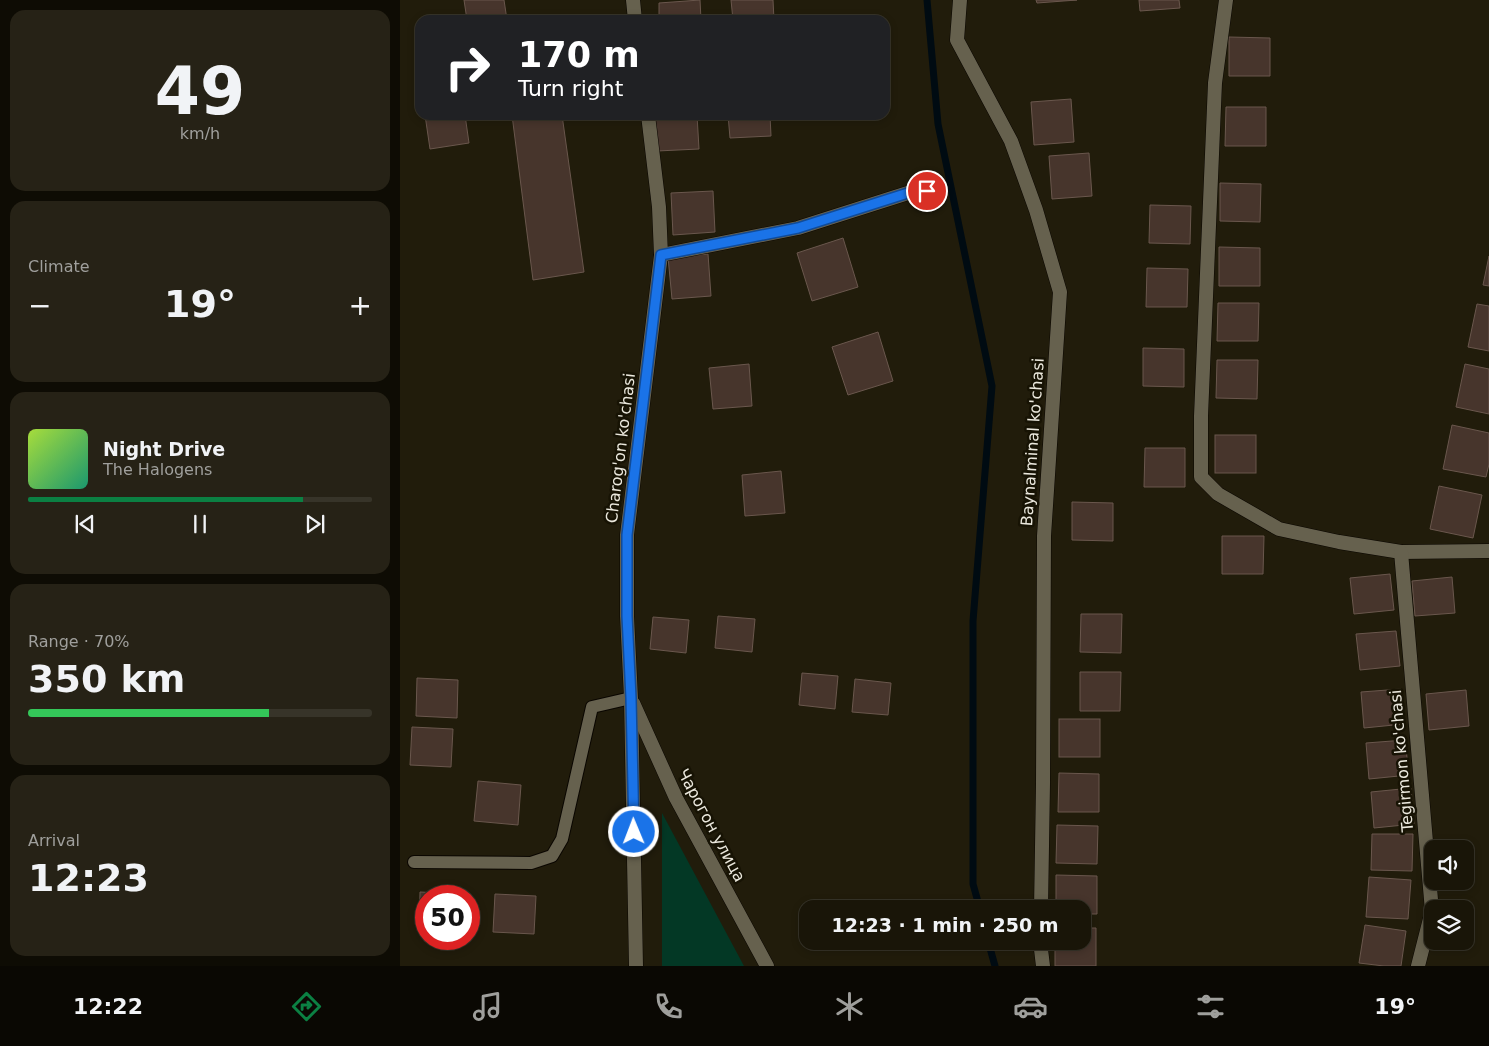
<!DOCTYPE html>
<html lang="en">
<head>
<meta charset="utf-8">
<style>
  body { margin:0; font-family:"DejaVu Sans",sans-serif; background:#262216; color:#f1f3f6; height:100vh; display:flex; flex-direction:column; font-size:19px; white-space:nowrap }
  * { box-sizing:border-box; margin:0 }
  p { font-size:16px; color:#9f9f9c }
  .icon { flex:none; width:28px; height:28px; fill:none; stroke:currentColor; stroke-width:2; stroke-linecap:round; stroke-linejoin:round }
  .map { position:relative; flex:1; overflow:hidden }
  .details { display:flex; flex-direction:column; gap:10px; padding:10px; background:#0e0c04; width:400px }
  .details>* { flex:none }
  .hud { position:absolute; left:15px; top:15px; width:475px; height:105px; border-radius:15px; box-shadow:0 2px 8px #0003,0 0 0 1px #373429; background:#202124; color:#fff; overflow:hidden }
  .tools { position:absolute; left:1024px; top:840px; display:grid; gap:10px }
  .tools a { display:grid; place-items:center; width:50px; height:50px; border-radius:10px; background:#191508; box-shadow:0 2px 8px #0003,0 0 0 1px #373429; font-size:25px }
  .speed { position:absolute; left:15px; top:885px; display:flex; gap:10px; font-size:25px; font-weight:700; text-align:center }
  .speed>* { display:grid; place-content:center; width:65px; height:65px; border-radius:50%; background:#191508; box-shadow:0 2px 8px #0003,0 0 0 1px #373429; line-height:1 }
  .speed .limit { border:8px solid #d22; background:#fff; color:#111 }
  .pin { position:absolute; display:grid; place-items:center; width:42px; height:42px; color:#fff; margin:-21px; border:2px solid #fff; border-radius:50%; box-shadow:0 1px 5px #0007 }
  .me { position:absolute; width:55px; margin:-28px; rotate:359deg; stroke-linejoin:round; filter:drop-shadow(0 0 4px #0008) }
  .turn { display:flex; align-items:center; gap:18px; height:105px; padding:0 20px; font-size:22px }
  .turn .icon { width:65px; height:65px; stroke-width:2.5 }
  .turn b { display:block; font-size:35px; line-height:42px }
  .big { font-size:38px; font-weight:800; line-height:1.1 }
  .details .card { flex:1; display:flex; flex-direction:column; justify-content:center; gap:8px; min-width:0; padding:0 18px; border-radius:15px; background:#262216 }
  .details .dial { align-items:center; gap:0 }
  .dial b { font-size:65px; line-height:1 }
  .song { display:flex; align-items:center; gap:15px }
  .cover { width:60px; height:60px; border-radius:8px; background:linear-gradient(135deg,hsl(80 70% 55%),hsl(160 70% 35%)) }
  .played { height:5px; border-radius:2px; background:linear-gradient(90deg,#0b8043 80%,#373429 80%) }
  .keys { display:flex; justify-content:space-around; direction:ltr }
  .heat { display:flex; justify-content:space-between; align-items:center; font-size:28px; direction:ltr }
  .charge { height:8px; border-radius:4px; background:linear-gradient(90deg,#34c759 70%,#373429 0) }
  .trip { position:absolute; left:399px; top:900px; width:292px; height:50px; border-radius:15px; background:#191508; box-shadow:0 2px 8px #0003,0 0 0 1px #373429; font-weight:800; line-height:50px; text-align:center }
  .dock { display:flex; height:80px; justify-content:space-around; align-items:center; background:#0a0803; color:#9f9f9c }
  .dock .icon { width:35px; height:35px }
  .dock .on { color:#0b8043 }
  .dock b { font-size:22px; color:#f1f3f6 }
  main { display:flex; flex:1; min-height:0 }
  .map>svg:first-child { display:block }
  .green { fill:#033825 }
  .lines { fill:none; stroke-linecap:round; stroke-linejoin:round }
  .stream { stroke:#000b12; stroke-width:7 }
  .building { fill:#47352c; stroke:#6a574d }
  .service-casing { stroke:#0a0600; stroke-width:14 }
  .minor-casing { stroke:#0a0600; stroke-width:15 }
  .secondary-casing { stroke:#0a0600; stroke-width:15 }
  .service { stroke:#66614e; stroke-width:12 }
  .minor { stroke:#66614e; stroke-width:14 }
  .secondary { stroke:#66614e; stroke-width:14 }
  .route-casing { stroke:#114b97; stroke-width:12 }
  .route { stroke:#1a73e8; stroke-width:9 }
  .labels { text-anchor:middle; stroke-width:5; stroke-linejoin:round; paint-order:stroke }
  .street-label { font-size:16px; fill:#ebe8dd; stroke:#171304 }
</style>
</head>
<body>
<main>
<section class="details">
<div class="card dial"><b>49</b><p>km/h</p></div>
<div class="card"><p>Climate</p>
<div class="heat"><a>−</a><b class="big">19°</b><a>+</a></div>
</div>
<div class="card">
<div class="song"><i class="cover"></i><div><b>Night Drive</b><p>The Halogens</p></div></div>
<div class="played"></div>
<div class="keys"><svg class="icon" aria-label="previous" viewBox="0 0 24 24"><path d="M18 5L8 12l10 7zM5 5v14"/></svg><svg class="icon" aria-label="pause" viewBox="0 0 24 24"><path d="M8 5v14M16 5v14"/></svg><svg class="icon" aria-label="next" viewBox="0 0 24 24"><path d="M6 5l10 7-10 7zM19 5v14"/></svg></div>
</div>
<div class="card"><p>Range · 70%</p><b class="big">350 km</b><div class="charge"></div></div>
<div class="card"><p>Arrival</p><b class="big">12:23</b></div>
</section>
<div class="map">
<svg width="1089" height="966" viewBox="0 0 1089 966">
  <rect width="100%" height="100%" fill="#211c0b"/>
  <polygon class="green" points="262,813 344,966 262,966"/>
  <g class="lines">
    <g class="stream">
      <polyline points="527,0 538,124 592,386 573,621 573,884 580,909"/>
      <polyline points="588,941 595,966"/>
    </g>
  </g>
  <g class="building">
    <polygon points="64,0 104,0 107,20 67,20"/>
    <polygon points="300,0 301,20 259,20 259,3"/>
    <polygon points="331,0 373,0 374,20 333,20"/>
    <polygon points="636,0 677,0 637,3"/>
    <polygon points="739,0 779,0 780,8 740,11"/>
    <polygon points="829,37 870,38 870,76 829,76"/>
    <polygon points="671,99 674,142 634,145 631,102"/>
    <polygon points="826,107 866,107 866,146 825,146"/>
    <polygon points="25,115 65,115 69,143 30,149"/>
    <polygon points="112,115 162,115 184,272 133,280"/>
    <polygon points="255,115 297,115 299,149 257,151"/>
    <polygon points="328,115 370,115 371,136 330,138"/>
    <polygon points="689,153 692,196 652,199 649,156"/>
    <polygon points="820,183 861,184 860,222 820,221"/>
    <polygon points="313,191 315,232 273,235 271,193"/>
    <polygon points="750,205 791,206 790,244 749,243"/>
    <polygon points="443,238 458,287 412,301 397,253"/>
    <polygon points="819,247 860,248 860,286 819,286"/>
    <polygon points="308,254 311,296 272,299 268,257"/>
    <polygon points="1089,256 1089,286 1083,285"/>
    <polygon points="747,268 788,269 787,307 746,307"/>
    <polygon points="818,303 859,303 858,341 817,341"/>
    <polygon points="1077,304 1089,306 1089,351 1068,347"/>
    <polygon points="478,332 493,381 448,395 432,347"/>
    <polygon points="743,348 784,349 784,387 743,386"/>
    <polygon points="817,360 858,360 857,399 816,398"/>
    <polygon points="349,364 352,406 313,409 309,368"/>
    <polygon points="1065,364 1089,369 1089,414 1056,407"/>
    <polygon points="1052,425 1089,433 1089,464 1086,477 1043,469"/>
    <rect x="815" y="435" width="41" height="38"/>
    <polygon points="745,448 785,448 785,487 744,487"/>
    <polygon points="381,471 385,513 345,516 342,475"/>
    <polygon points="1039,486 1082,495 1073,538 1030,529"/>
    <polygon points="672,502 713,503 713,541 672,540"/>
    <polygon points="822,536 864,536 863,574 822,574"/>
    <polygon points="990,574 994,610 954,614 950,578"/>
    <polygon points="1052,577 1055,613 1015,616 1012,581"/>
    <polygon points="681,614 722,614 721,653 680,652"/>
    <polygon points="318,616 355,619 352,652 315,648"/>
    <polygon points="253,617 289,620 286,653 250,649"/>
    <polygon points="996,631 1000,666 960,670 956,634"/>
    <polygon points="680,672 721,672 720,711 680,711"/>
    <polygon points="402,673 438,676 435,709 399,705"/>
    <polygon points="17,678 58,680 57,718 16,716"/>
    <polygon points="455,679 491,683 488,715 452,712"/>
    <polygon points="1001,689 1004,724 964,728 961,692"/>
    <polygon points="1066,690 1069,726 1029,730 1026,694"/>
    <rect x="659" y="719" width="41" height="38"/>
    <polygon points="12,727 53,729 51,767 10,765"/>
    <polygon points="1005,740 1009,775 969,779 966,743"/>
    <polygon points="659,773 699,774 699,812 658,812"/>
    <polygon points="78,781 121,785 118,825 74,821"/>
    <polygon points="1011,788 1014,824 974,828 971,792"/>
    <polygon points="657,825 698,826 697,864 656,863"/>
    <polygon points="972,834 1013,834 1012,871 971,870"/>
    <polygon points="656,875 697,876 697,914 682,914 682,909 656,909"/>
    <polygon points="969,877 1011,880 1008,919 966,917"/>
    <polygon points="20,892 62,894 62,896 26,896 26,931 19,931"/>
    <polygon points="95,894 136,896 134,934 93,932"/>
    <polygon points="965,925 1006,931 1001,966 984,966 959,963"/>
    <polygon points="682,928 696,928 696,966 655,966 655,941 682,941"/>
  </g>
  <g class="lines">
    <defs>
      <polyline id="service" points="14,862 131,863 152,856 162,839 192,707 231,698"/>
      <g id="minor">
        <polyline points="560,0 557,40 611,141 636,210 660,292 644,536 643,784 641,909"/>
        <polyline points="826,0 815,83 801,416 801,477 818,494 879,529 939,542 1001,552 1089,551"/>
        <polyline points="261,255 398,228 511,192 527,191"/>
        <polyline points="1001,552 1032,911 1018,966"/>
        <polyline points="640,941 643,966"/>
      </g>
      <g id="secondary">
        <polyline points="233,0 235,20"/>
        <polyline points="233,703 276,798 367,966"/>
        <polyline points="236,966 231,698 227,616 227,535 261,255 259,207 248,115"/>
      </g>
    </defs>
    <use href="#service" class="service-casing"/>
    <use href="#minor" class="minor-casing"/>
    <use href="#secondary" class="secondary-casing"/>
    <use href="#service" class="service"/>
    <use href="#minor" class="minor"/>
    <use href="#secondary" class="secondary"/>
  </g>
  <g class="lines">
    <defs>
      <polyline id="route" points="234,832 231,698 227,616 227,535 261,255 398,228 511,192 527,191"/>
    </defs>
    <use href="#route" class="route-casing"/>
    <use href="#route" class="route"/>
  </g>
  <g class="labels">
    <g class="street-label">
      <text transform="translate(632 442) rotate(-86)" y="6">Baynalminal ko'chasi</text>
      <text transform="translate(220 448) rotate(-83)" y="6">Charog'on ko'chasi</text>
      <text transform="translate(1001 761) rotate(-95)" y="6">Tegirmon ko'chasi</text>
      <text transform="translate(312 825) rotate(62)" y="6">Чарогон улица</text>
    </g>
  </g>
</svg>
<div class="tools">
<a><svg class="icon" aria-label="sound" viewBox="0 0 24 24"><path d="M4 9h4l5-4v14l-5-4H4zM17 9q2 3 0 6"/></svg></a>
<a><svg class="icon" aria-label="layers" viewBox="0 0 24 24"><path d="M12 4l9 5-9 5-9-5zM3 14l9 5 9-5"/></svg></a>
</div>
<div class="speed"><div class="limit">50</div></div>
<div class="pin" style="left:527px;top:191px;background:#d93025"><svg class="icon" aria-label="arrive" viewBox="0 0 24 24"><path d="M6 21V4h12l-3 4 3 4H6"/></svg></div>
<svg class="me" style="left:234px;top:832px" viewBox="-20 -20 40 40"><circle r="17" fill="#1a73e8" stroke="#fff" stroke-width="3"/><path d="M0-11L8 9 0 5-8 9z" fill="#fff"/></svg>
<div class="trip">12:23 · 1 min · 250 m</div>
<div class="hud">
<div class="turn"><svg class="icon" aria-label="right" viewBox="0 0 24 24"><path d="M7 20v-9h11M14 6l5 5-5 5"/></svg><div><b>170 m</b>Turn right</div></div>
</div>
</div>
</main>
<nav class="dock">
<b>12:22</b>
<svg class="icon on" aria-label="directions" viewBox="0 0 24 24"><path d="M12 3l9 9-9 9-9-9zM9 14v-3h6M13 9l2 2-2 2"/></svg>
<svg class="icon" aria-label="music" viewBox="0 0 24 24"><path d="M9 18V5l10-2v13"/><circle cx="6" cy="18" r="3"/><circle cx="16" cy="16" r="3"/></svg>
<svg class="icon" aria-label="phone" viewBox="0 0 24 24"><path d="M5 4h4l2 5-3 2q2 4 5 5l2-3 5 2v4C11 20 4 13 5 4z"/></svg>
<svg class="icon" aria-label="climate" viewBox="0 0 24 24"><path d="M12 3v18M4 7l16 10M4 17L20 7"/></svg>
<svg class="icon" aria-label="car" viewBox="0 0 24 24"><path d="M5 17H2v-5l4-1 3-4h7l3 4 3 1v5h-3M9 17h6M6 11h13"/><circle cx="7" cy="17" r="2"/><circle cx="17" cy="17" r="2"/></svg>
<svg class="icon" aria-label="filters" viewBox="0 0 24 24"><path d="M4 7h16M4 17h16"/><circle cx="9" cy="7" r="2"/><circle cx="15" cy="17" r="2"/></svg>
<b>19°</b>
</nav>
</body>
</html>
